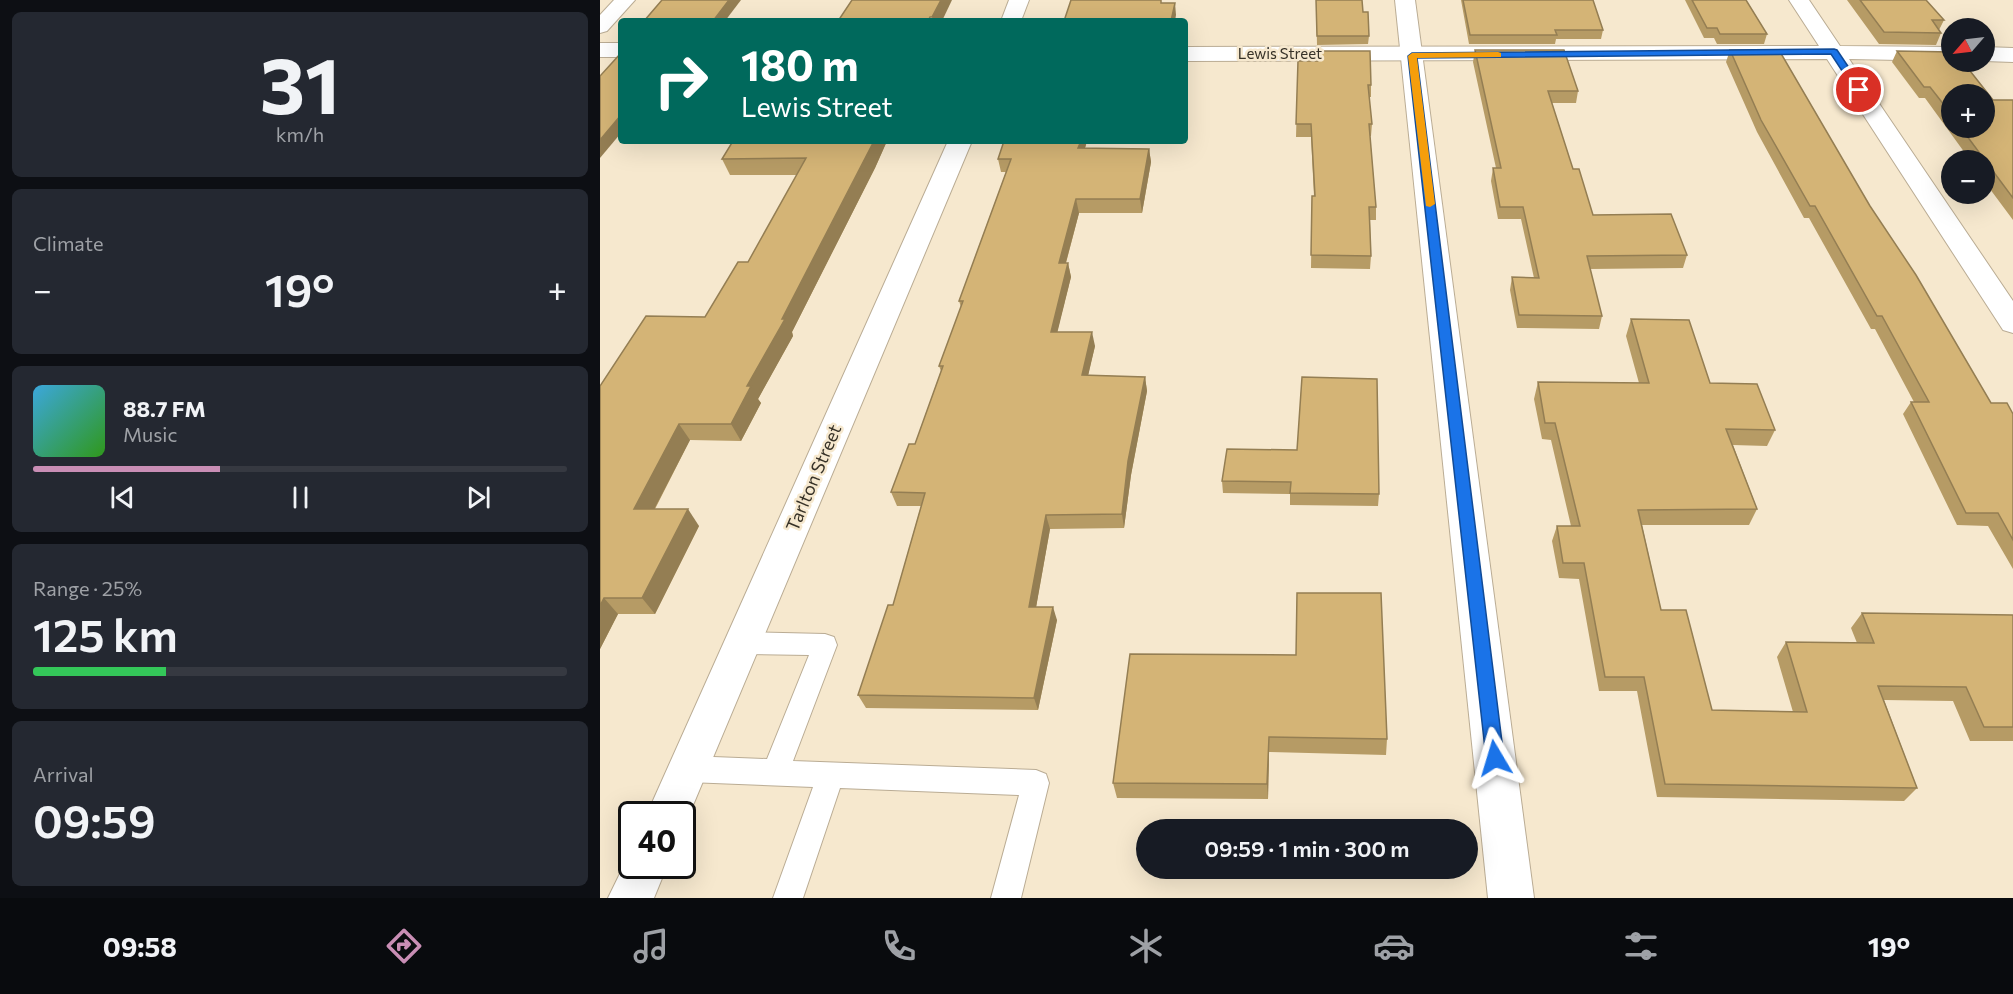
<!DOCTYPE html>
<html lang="en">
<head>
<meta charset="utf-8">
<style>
  body { margin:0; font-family:Commissioner,sans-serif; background:#242831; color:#f1f3f6; height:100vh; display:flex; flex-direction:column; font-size:22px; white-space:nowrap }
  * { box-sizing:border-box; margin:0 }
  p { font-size:20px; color:#9ea1a6 }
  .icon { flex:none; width:33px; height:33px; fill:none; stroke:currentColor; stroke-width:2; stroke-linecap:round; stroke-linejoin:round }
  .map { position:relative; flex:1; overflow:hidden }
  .panel { display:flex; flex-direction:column; gap:12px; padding:12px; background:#0d0f14; width:600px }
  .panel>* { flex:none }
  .banner { position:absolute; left:18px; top:18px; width:570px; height:126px; border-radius:6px; box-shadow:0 6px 24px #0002; background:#00695c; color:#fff; overflow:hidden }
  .needle { width:39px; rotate:242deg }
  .tools { position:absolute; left:1341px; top:18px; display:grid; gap:12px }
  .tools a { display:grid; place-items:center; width:54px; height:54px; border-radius:50%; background:#171b24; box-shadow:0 6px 24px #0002; font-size:30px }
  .speed { position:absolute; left:18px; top:801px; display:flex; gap:12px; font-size:30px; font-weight:700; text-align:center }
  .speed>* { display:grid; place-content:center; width:78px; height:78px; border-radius:50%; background:#171b24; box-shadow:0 6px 24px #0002; line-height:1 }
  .speed .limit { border:3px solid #111; border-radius:9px; background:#fff; color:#111 }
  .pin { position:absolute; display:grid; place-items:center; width:51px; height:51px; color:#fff; margin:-26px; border:3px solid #fff; border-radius:50%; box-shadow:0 2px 6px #0007 }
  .me { position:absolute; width:66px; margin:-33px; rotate:353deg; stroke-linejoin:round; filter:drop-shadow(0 0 4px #0008) }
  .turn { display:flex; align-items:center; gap:21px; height:126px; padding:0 24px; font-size:27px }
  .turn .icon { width:78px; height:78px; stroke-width:2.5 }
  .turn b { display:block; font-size:42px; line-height:51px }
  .big { font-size:45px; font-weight:600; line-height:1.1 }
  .panel .tile { flex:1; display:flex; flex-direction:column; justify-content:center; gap:9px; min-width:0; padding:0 21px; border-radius:9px; background:#242831 }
  .panel .dial { align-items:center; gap:0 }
  .dial b { font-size:78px; line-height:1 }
  .song { display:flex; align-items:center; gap:18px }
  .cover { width:72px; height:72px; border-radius:9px; background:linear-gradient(135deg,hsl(200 70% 55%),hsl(110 70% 35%)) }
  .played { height:6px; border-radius:3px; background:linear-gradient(90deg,#c98eb5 35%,#363941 35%) }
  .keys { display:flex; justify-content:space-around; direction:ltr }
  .heat { display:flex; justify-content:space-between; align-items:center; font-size:33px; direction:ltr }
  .charge { height:9px; border-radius:4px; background:linear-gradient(90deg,#34c759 25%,#363941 0) }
  .trip { position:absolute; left:536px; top:819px; width:342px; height:60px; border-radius:30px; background:#171b24; box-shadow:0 6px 24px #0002; font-weight:600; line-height:60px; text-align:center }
  .dock { display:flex; height:96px; justify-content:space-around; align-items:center; background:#090b0e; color:#9ea1a6 }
  .dock .icon { width:42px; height:42px }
  .dock .selected { color:#c98eb5 }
  .dock b { font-size:27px; color:#f1f3f6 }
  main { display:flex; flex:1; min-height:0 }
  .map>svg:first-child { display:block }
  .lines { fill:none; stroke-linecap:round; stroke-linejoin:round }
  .service-casing { stroke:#baac94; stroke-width:2 }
  .minor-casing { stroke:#baac94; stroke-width:2 }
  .tertiary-casing { stroke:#baac94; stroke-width:2 }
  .service { fill:#fff; fill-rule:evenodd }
  .minor { fill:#fff; fill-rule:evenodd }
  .tertiary { fill:#fff; fill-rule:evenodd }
  .wall { fill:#b69b65; fill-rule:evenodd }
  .shaded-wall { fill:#947e53 }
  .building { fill:#d4b476; stroke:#947e53; stroke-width:1.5 }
  .route { fill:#1a73e8; stroke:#114b97; stroke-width:1.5 }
  .slow { fill:#f59e0b }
  .labels { text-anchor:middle; stroke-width:5; stroke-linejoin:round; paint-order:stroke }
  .far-street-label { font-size:15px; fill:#373228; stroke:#f6e8ce }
  .street-label { font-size:18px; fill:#373228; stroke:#f6e8ce }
</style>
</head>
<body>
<main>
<section class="panel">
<div class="tile dial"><b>31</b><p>km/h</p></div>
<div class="tile"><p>Climate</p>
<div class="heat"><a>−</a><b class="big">19°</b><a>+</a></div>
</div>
<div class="tile">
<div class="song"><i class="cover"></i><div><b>88.7 FM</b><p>Music</p></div></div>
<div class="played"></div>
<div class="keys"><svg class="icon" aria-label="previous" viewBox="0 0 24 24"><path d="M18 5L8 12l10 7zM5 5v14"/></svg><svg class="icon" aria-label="pause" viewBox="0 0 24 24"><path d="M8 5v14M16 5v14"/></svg><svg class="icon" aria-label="next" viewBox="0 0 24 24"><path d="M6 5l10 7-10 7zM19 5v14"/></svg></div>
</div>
<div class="tile"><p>Range · 25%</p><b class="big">125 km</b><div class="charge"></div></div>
<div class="tile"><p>Arrival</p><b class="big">09:59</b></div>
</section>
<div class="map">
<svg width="1413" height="898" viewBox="0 0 1413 898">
  <rect width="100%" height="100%" fill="#f6e8ce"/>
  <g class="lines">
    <defs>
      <polygon id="service" points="142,632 225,634 234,637 237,645 193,761 436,770 446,774 449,783 421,898 391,898 419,795 240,788 203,898 173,898 213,787 88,782 79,778 75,769 79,760 88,756 167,759 209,655 142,654 133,650 130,643 133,636"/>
      <g id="minor">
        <polygon points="14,0 35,0 7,31 0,33 0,15"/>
        <polygon points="409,0 429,0 421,21 401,21"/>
        <polygon points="1189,0 1209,0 1240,46 1352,47 1352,61 1249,59 1413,301 1413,333 1403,330 1227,59 585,61 585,47 1219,46"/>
        <rect x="0" y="43" width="21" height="14"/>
        <polygon points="1384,47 1413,48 1413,62 1384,61"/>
        <polygon points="348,141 372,141 83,829 82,814 47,814"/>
        <polygon points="32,849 32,866 67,866 54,898 8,898"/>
      </g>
      <polygon id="tertiary" points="795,0 815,0 934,898 888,898"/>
    </defs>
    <use href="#service" class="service-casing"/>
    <use href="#minor" class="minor-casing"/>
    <use href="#tertiary" class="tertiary-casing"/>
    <use href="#service" class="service"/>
    <use href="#minor" class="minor"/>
    <use href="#tertiary" class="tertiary"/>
  </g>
  <g class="wall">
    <polygon points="716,0 763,12 769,36 768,44 717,45"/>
    <polygon points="861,0 993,0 1003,30 1001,39 956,39 955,44 869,44"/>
    <polygon points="1085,0 1146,0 1167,34 1164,44 1117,44 1114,38 1104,38"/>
    <polygon points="1247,0 1326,0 1344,20 1339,30 1341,33 1336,45 1279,44"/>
    <polygon points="875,50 978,91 976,103 952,103 973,169 993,215 1087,255 1083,268 990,269 1002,316 999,329 917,328 910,290 912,277 934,278 921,219 898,219 891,181 893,168 896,168 873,62"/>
    <polygon points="1130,50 1270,206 1391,403 1413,414 1413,569 1388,526 1357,525 1303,414 1311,402 1314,402 1275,329 1271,329 1209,218 1204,218 1157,132 1126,62"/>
    <path d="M1297,51l96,49h20v120l-29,-39v-21h-14l-45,-62h-6l-27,-36zM1352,94l32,34h-32z"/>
    <polygon points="698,61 771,85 771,97 769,97 772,124 771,136 770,136 776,207 776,220 770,220 771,256 770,269 711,268 712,196 714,196 711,137 696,137"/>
    <polygon points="133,141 287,141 275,168 192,332 193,336 158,399 161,403 141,441 90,440 55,509 99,526 55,614 18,614 0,649 0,386 105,317 148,262 197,175 130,175 122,159"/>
    <polygon points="487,141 485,148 549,149 551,162 542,213 479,213 466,263 468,263 471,277 457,332 495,346 488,375 545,377 547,391 531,475 524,528 450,529 436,607 457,620 438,710 266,708 258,695 293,605 321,506 297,506 291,492 315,444 341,371 339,366 361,307 359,301 406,172 401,172 398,159"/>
    <polygon points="1031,319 1110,383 1175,430 1167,446 1133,445 1157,509 1149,525 1042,525 1061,610 1112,710 1193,712 1177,657 1186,642 1257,643 1251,628 1262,613 1413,615 1413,741 1370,741 1353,701 1284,700 1317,788 1304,801 1057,797 1037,691 999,691 979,579 959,578 952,541 957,526 971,526 951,440 942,439 934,399 938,382 1039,383 1026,336"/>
    <polygon points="627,449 779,494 778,506 690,505 690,494 623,493 622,481"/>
    <polygon points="696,655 787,739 786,755 669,752 668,799 517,798 513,783"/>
  </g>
  <g class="shaded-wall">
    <polygon points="129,0 141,0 125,21 113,21"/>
    <polygon points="341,0 352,0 342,21 333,21 332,17"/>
    <polygon points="575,3 576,15 575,21 571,21"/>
    <polygon points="21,115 21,133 0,158 0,140"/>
    <polygon points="274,141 287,141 275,168 192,332 193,336 158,399 161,403 141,441 131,424 147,386"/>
    <polygon points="481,141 487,141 481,162 478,148"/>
    <polygon points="549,149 551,162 542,213 540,199"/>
    <polygon points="476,199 479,213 462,277 459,263"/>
    <polygon points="468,263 471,277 454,346 451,332"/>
    <polygon points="492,332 495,346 485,389 482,375"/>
    <polygon points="545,377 547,391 531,475 524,528 522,514 528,461"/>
    <polygon points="79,424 90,440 46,525 34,509"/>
    <polygon points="88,509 99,526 55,614 42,598"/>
    <polygon points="446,515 450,529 434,619 429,607"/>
    <polygon points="4,598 18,614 0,649 0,606"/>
    <polygon points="453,607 457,620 438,710 434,698"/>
    <polygon points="669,737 669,752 668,799 667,784"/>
  </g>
  <g class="building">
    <polygon points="62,0 129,0 113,21 44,21"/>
    <polygon points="252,0 341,0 332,17 330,17 328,21 238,21"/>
    <polygon points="471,0 561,0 561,3 575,3 571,21 464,21"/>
    <polygon points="716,0 762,0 763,12 768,12 769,36 717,36"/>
    <polygon points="863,0 993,0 1003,30 955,30 957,35 870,35"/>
    <polygon points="1092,0 1146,0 1167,34 1120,34 1117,28 1107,28"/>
    <polygon points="1260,0 1326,0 1344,20 1332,20 1341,33 1284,32"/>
    <polygon points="875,50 964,50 978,91 948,91 973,169 979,169 993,215 1071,214 1087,255 987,256 1002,316 919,315 912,277 939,278 923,207 900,207 893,168 901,168"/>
    <polygon points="1130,50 1179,50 1270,206 1316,275 1391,403 1407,403 1413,414 1413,540 1398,513 1366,513 1311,402 1329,402 1282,316 1277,316 1215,206 1210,206 1161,120"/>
    <polygon points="718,51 770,51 771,85 768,85 772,124 769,124 776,207 769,207 771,256 711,255 712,196 715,196 711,124 696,124 698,61 718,61"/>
    <polygon points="1297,51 1352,52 1352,62 1363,62 1393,100 1413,100 1413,198 1361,128 1384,128 1384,94 1352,94 1352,115 1330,87 1324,87"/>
    <polygon points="21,53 21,115 0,140 0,76"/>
    <polygon points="133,141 274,141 182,319 185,319 147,386 151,386 131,424 79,424 34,509 88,509 42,598 4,598 0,606 0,386 46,316 105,317 138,262 148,262 206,158 122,159"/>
    <polygon points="404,141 481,141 478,148 549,149 540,199 476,199 459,263 468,263 451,332 492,332 482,375 545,377 528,461 522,514 446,515 429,607 453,607 434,698 258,695 288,605 293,605 325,493 291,492 309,444 315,444 343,366 339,366 363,301 359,301 411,159 398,159"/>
    <polygon points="1031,319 1089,320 1110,383 1157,384 1175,430 1126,429 1157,509 1038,510 1061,610 1086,610 1112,710 1207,712 1186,642 1274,643 1262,613 1413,615 1413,727 1384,727 1366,687 1278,686 1317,788 1065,784 1044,677 1005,677 984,563 963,563 957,526 980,526 955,423 945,423 938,382 1049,383"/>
    <polygon points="702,377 777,379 779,494 690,493 691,482 622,481 627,449 697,450"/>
    <polygon points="697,593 781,593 787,739 669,737 667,784 513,783 530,654 696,655"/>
  </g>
  <polygon class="route" points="1234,49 1237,50 1264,90 1263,92 1256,92 1231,54 817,58 904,758 901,763 895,766 889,763 886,758 808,56 812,53"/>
  <polygon class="slow" points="898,52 901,53 901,57 817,58 835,204 830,207 826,206 808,56 812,53"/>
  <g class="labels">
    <g class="far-street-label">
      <text x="680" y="59">Lewis Street</text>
    </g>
    <g class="street-label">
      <text transform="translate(214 478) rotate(-67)" y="6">Tarlton Street</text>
    </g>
  </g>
</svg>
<div class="tools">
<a><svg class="needle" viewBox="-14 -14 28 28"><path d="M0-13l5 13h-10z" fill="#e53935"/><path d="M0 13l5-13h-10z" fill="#9ea1a6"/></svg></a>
<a>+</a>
<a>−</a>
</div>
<div class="speed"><div class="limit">40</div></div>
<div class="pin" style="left:1259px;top:90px;background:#d93025"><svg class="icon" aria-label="arrive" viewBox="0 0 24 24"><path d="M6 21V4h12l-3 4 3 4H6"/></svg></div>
<svg class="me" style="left:895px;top:758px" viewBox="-20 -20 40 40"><path d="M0-17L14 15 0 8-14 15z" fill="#1a73e8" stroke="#fff" stroke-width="4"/></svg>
<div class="trip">09:59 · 1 min · 300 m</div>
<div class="banner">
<div class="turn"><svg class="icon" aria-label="right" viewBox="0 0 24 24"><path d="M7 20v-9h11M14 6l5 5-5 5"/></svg><div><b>180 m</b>Lewis Street</div></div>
</div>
</div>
</main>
<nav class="dock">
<b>09:58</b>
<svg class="icon selected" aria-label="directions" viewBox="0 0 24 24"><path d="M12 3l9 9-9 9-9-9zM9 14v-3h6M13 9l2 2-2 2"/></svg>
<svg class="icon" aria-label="music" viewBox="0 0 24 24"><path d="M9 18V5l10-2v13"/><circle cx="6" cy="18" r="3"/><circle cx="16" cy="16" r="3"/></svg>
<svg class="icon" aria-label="phone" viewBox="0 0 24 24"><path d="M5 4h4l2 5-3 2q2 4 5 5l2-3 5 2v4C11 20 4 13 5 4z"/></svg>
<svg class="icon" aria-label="climate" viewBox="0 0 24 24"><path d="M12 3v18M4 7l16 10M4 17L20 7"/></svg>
<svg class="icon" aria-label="car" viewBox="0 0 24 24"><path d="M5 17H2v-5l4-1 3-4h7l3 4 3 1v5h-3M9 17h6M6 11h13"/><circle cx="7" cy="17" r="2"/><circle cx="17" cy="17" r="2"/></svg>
<svg class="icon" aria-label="filters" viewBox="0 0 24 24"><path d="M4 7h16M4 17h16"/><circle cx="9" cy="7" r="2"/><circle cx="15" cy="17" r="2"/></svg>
<b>19°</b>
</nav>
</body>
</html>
